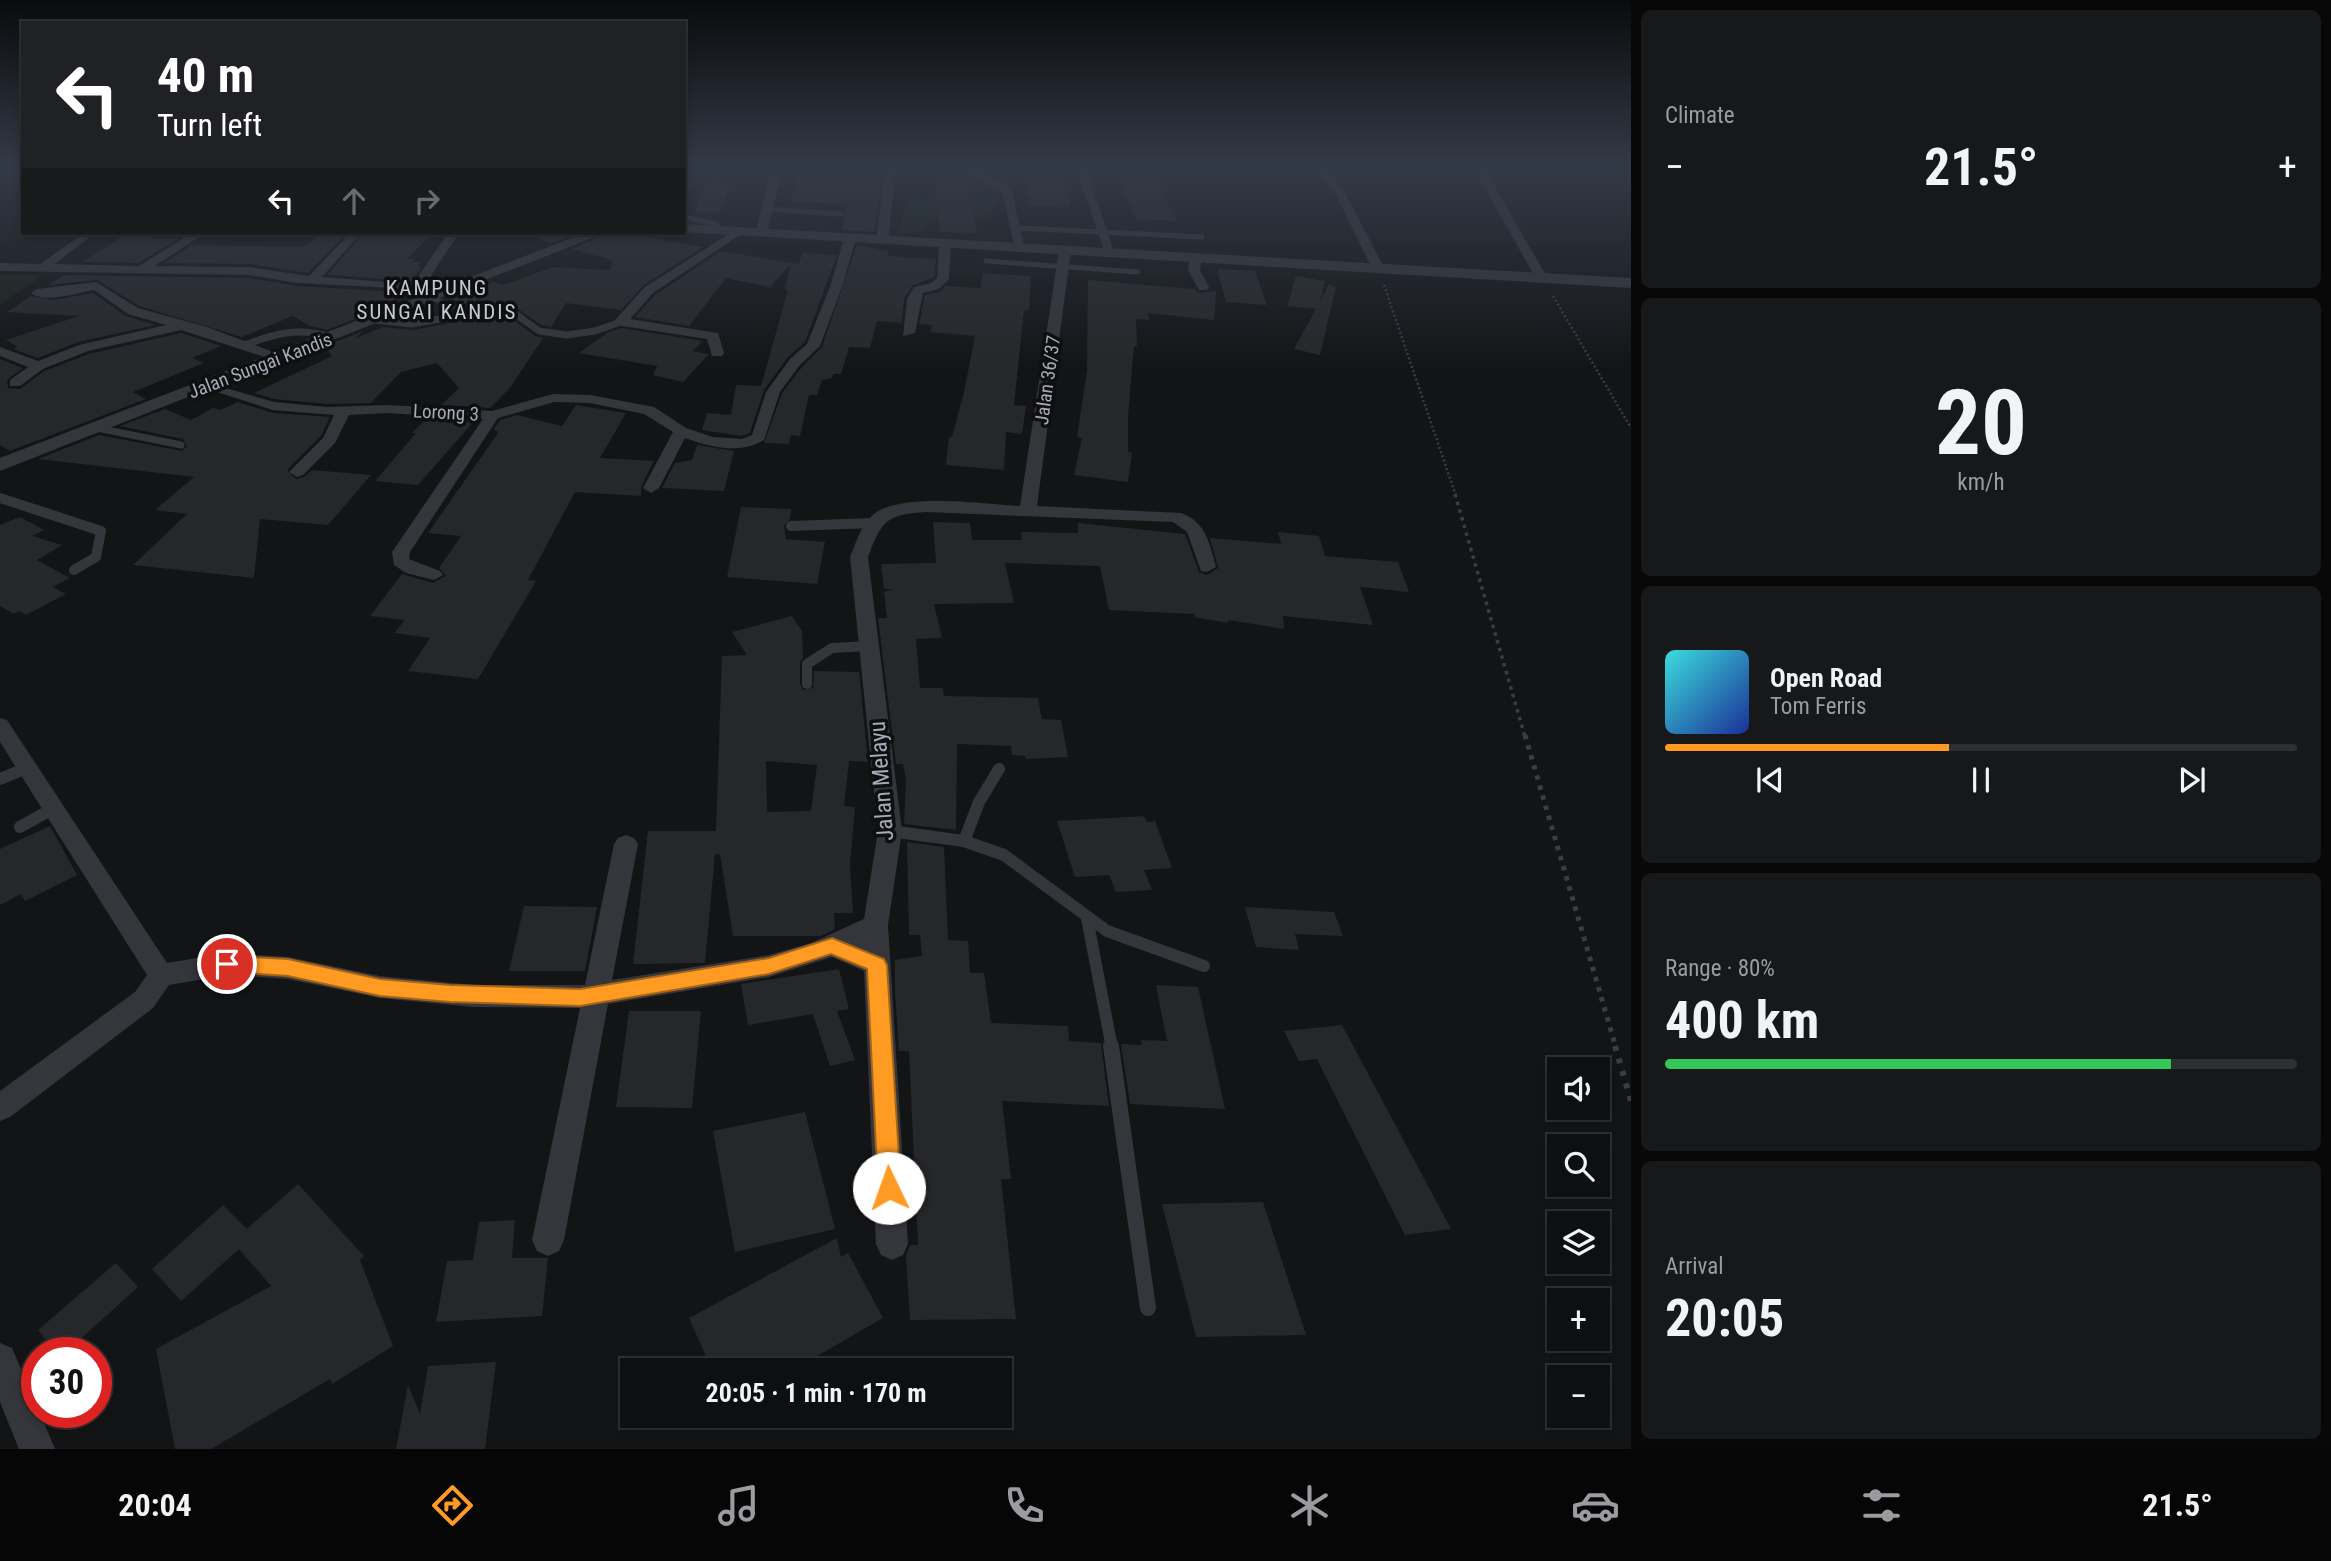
<!DOCTYPE html>
<html lang="en">
<head>
<meta charset="utf-8">
<style>
  body { margin:0; font-family:"Roboto Condensed",sans-serif; background:#171819; color:#f1f3f6; height:100vh; display:flex; flex-direction:column; font-size:26px; white-space:nowrap }
  * { box-sizing:border-box; margin:0 }
  p { font-size:23px; color:#9b9c9f }
  .icon { flex:none; width:38px; height:38px; fill:none; stroke:currentColor; stroke-width:2; stroke-linecap:round; stroke-linejoin:round }
  .map { position:relative; flex:1; overflow:hidden }
  .details { display:flex; flex-direction:column; gap:10px; padding:10px; background:#080809; width:700px }
  .details>* { flex:none }
  .top-card { position:absolute; left:21px; top:21px; width:665px; height:214px; border-radius:0px; box-shadow:0 4px 10px #0003,0 0 0 2px #2e2f30; background:#202124; color:#fff; overflow:hidden }
  .fabs { position:absolute; left:1547px; top:1057px; display:grid; gap:14px }
  .fabs a { display:grid; place-items:center; width:63px; height:63px; border-radius:0px; background:#0e0f10; box-shadow:0 4px 10px #0003,0 0 0 2px #2e2f30; font-size:35px }
  .speed { position:absolute; left:21px; top:1337px; display:flex; gap:14px; font-size:35px; font-weight:700; text-align:center }
  .speed>* { display:grid; place-content:center; width:91px; height:91px; border-radius:50%; background:#0e0f10; box-shadow:0 4px 10px #0003,0 0 0 2px #2e2f30; line-height:1 }
  .speed .limit { border:10px solid #d22; background:#fff; color:#111 }
  .pin { position:absolute; display:grid; place-items:center; width:60px; height:60px; color:#fff; margin:-30px; border:4px solid #fff; border-radius:50%; box-shadow:0 2px 7px #0007 }
  .me { position:absolute; width:77px; margin:-38px; rotate:357deg; stroke-linejoin:round; filter:drop-shadow(0 0 5px #0008) }
  .turn { display:flex; align-items:center; gap:24px; height:147px; padding:0 21px; font-size:32px }
  .turn .icon { width:91px; height:91px; stroke-width:2.5 }
  .turn b { display:block; font-size:49px; line-height:60px }
  .lanes { display:flex; align-items:center; height:66px; padding:0 21px; background:#0003; justify-content:center; gap:35px; direction:ltr }
  .lanes .off { opacity:.35 }
  .big { font-size:52px; font-weight:700; line-height:1.1 }
  .details .card { flex:1; display:flex; flex-direction:column; justify-content:center; gap:10px; min-width:0; padding:0 24px; border-radius:10px; background:#171819 }
  .details .dial { align-items:center; gap:0 }
  .dial b { font-size:91px; line-height:1 }
  .song { display:flex; align-items:center; gap:21px }
  .cover { width:84px; height:84px; border-radius:10px; background:linear-gradient(135deg,hsl(180 70% 55%),hsl(230 70% 35%)) }
  .played { height:7px; border-radius:4px; background:linear-gradient(90deg,#ff9a22 45%,#2e2f30 45%) }
  .keys { display:flex; justify-content:space-around; direction:ltr }
  .heat { display:flex; justify-content:space-between; align-items:center; font-size:38px; direction:ltr }
  .charge { height:10px; border-radius:5px; background:linear-gradient(90deg,#34c759 80%,#2e2f30 0) }
  .trip { position:absolute; left:620px; top:1358px; width:392px; height:70px; border-radius:0px; background:#0e0f10; box-shadow:0 4px 10px #0003,0 0 0 2px #2e2f30; font-weight:700; line-height:70px; text-align:center }
  .menu { display:flex; height:112px; justify-content:space-around; align-items:center; background:#060606; color:#9b9c9f }
  .menu .icon { width:49px; height:49px }
  .menu .selected { color:#ff9a22 }
  .menu b { font-size:32px; color:#f1f3f6 }
  main { display:flex; flex:1; min-height:0 }
  .map>svg:first-child { display:block }
  .green { fill:#192119 }
  .building { fill:#26272a; fill-rule:evenodd }
  .lines { fill:none; stroke-linecap:round; stroke-linejoin:round }
  .path-far3 { stroke:#3a3d42; stroke-width:2.5; stroke-dasharray:2 2.5; stroke-linecap:butt }
  .path-far2 { stroke:#3a3d42; stroke-width:3.5; stroke-dasharray:3.5 4.5; stroke-linecap:butt }
  .path-far1 { stroke:#3a3d42; stroke-width:5; stroke-dasharray:4.5 6; stroke-linecap:butt }
  .path { stroke:#3a3d42; stroke-width:6; stroke-dasharray:5 8; stroke-linecap:butt }
  .service-far4 { stroke:#34363b; stroke-width:5 }
  .service-far3 { stroke:#34363b; stroke-width:7 }
  .service-far2 { stroke:#34363b; stroke-width:10 }
  .service-far1 { stroke:#34363b; stroke-width:12 }
  .service { stroke:#34363b; stroke-width:16 }
  .minor { fill:#34363b; fill-rule:evenodd }
  .tertiary { fill:#34363b; fill-rule:evenodd }
  .route { fill:#ff9a22; stroke:#a66416; stroke-width:2 }
  .labels { text-anchor:middle; stroke-width:7; stroke-linejoin:round; paint-order:stroke }
  .far-street-label { font-size:19px; fill:#a4acb7; stroke:#0f0f11 }
  .far-neighbourhood-label { font-size:21px; letter-spacing:2px; fill:#c5cad3; stroke:#0f0f11 }
  .street-label { font-size:23px; fill:#a4acb7; stroke:#0f0f11 }
</style>
</head>
<body>
<main>
<div class="map">
<svg width="1631" height="1449" viewBox="0 0 1631 1449">
  <rect width="100%" height="100%" fill="#131416"/>
  <g class="green">
    <polygon points="694,165 758,166 754,180 688,178"/>
    <polygon points="917,165 1006,165 1009,180 988,218 942,215 921,232 897,234 910,197 929,199 940,191"/>
    <polygon points="0,275 43,275 0,305"/>
  </g>
  <g class="building">
    <polygon points="800,165 871,165 870,169 883,169 874,232 842,230 847,203 791,202"/>
    <polygon points="1021,165 1058,165 1071,207 1030,206"/>
    <polygon points="1112,165 1150,165 1177,221 1136,219"/>
    <polygon points="935,176 966,179 977,233 940,232"/>
    <polygon points="706,182 731,183 720,213 694,212"/>
    <polygon points="127,233 160,233 153,239 178,239 138,263 83,262"/>
    <polygon points="321,233 347,233 308,273 249,264 164,263 192,245 303,247"/>
    <polygon points="364,233 432,233 407,259 415,259 413,262 421,263 417,266 422,266 412,281 327,275"/>
    <polygon points="541,233 578,233 552,243 540,240"/>
    <polygon points="608,233 627,233 703,247 644,285 621,310 566,303 551,327 541,325 518,309 474,307 451,299 494,282 503,285 553,267 610,270 612,260 572,249"/>
    <polygon points="857,245 889,251 888,256 936,259 934,277 912,286 904,299 902,323 877,321 870,348 849,347 841,374 833,374 832,378 822,380 817,395 809,395 800,436 791,435 789,444 764,443 782,393 802,367 822,347"/>
    <polygon points="721,251 799,264 802,253 837,255 805,342 788,357 764,390 750,433 742,436 702,430 707,413 731,415 736,385 761,386 788,290 785,289 791,264 770,287 726,278 689,326 635,317 655,295"/>
    <polygon points="1217,269 1255,271 1267,305 1226,302"/>
    <polygon points="983,273 1031,276 1029,310 1024,310 1014,405 1026,406 1022,434 1006,432 1004,470 946,465 949,437 952,437 964,392 975,336 930,332 932,325 919,324 925,295 940,292 945,286 980,288"/>
    <polygon points="64,275 249,278 297,286 401,292 388,306 327,330 310,326 293,316 242,337 139,306 97,280 48,285"/>
    <polygon points="1296,276 1325,281 1320,302 1329,284 1336,287 1320,355 1294,349 1316,309 1287,306"/>
    <polygon points="1088,280 1195,289 1199,293 1216,291 1214,320 1148,313 1149,320 1136,319 1137,346 1134,346 1128,416 1128,452 1132,453 1128,482 1074,475 1082,438 1077,437 1087,371"/>
    <polygon points="93,293 126,316 156,325 78,342 38,358 13,349 18,347 6,340 79,316 7,312 31,296 53,300"/>
    <polygon points="473,319 515,321 535,336 543,338 510,388 490,408 441,405 459,388 437,363 401,372 371,403 327,404 274,399 254,393 332,356 325,346 363,331 356,338 383,327 413,330"/>
    <polygon points="621,328 702,341 693,351 709,354 683,382 653,375 657,366 579,353 607,333"/>
    <polygon points="181,333 221,346 192,358 204,363 133,392 146,399 10,451 0,445 0,359 23,368 7,380 8,388 20,389 44,371 89,354"/>
    <polygon points="238,402 273,413 330,417 321,436 287,470 296,479 304,477 312,470 371,475 328,525 260,519 254,578 133,565 187,514 155,510 194,477 38,459 99,435 182,451 187,446 183,439 120,426 165,409 191,420 213,408 220,410"/>
    <polygon points="576,405 626,413 600,458 654,461 641,487 641,496 575,492 528,580 536,581 478,679 408,671 430,638 394,633 405,620 370,616 402,574 433,583 446,576 439,568 461,536 428,533 498,433 494,429 500,420 517,415 562,426"/>
    <polygon points="427,418 474,421 418,485 375,481 416,433 412,433"/>
    <polygon points="697,445 734,451 724,491 662,488 675,463 692,460"/>
    <polygon points="741,507 791,509 790,519 784,526 786,539 825,542 817,584 727,577"/>
    <polygon points="20,517 44,530 32,536 62,545 37,560 70,578 53,587 66,594 26,615 19,611 14,614 0,606 0,525"/>
    <polygon points="933,522 970,523 972,540 1022,540 1021,532 1078,533 1078,523 1185,534 1199,572 1207,575 1218,568 1210,538 1281,544 1278,532 1319,536 1325,556 1398,562 1409,592 1360,587 1373,625 1283,616 1284,629 1228,620 1228,623 1194,617 1195,614 1109,610 1100,566 1005,563 1014,603 934,604 942,638 916,639 920,688 943,688 944,696 1038,698 1042,719 1061,720 1068,757 1026,759 1025,756 1012,755 1011,746 957,744 956,830 904,824 906,779 903,764 896,764 878,618 887,618 884,592 893,589 884,589 881,564 936,563"/>
    <path d="M792,616l10,15 1,26 -3,6v21l3,6 10,-2 1,-17 45,1 9,90 -19,-1 -5,45 11,1 -5,58 3,48h-19l1,16 -14,7h-88l-13,-82h-5l-10,109 -72,1 15,-133h68l6,-175 25,-1 -15,-23zM766,761l51,4 -6,46 -44,1z"/>
    <polygon points="1144,816 1147,822 1155,821 1172,868 1144,870 1152,890 1116,892 1109,875 1075,877 1057,821"/>
    <polygon points="50,826 77,875 25,901 21,894 0,905 0,849"/>
    <polygon points="907,842 944,847 948,940 968,941 970,973 984,973 991,1023 1068,1026 1069,1041 1101,1043 1109,1106 1002,1101 1011,1179 1001,1179 1016,1319 910,1320 906,1256 910,1245 918,1245 909,1051 899,1051 895,992 895,960 922,956 920,935 909,935"/>
    <polygon points="524,906 597,907 585,971 509,971"/>
    <polygon points="1245,907 1334,912 1343,936 1295,934 1299,950 1256,947"/>
    <polygon points="839,969 849,1009 837,1011 855,1060 830,1066 813,1014 748,1025 741,984"/>
    <polygon points="1156,985 1198,987 1225,1109 1130,1104 1121,1044 1142,1045 1141,1040 1167,1041"/>
    <polygon points="629,1011 701,1011 692,1108 616,1107"/>
    <polygon points="1342,1025 1451,1229 1405,1235 1317,1059 1299,1061 1284,1031"/>
    <polygon points="805,1112 835,1229 735,1252 713,1131"/>
    <polygon points="298,1184 364,1256 360,1260 393,1346 332,1384 330,1379 211,1449 175,1449 156,1349 271,1286 239,1249 181,1301 152,1269 223,1205 247,1229"/>
    <polygon points="1263,1202 1306,1335 1196,1337 1162,1204"/>
    <polygon points="515,1220 512,1258 548,1258 542,1316 436,1322 447,1261 473,1260 479,1222"/>
    <polygon points="837,1238 841,1257 848,1253 883,1318 793,1370 712,1370 689,1318"/>
    <polygon points="116,1263 138,1287 65,1353 56,1353 38,1330"/>
    <polygon points="496,1362 485,1449 396,1449 408,1385 420,1414 428,1366"/>
  </g>
  <g class="lines">
    <g class="path-far3">
      <polyline points="1384,285 1456,496"/>
      <polyline points="1553,296 1631,428"/>
    </g>
    <polyline class="path-far2" points="1455,494 1525,737"/>
    <polyline class="path-far1" points="1525,735 1616,1048"/>
    <polyline class="path" points="1615,1046 1631,1101"/>
    <g class="service-far4">
      <polyline points="684,183 688,185 684,191"/>
      <polyline points="767,209 841,214"/>
      <polyline points="684,217 717,224 715,230"/>
      <polyline points="1019,228 1202,237"/>
      <polyline points="986,261 1138,272"/>
      <polyline points="431,298 465,310"/>
    </g>
    <g class="service-far3">
      <polyline points="473,313 517,315 539,331 567,335 595,331 621,322"/>
      <polyline points="375,320 412,324 473,313 460,308"/>
      <path d="M245,345c31,-12 53,-18 86,-8"/>
      <polyline points="97,428 181,445"/>
    </g>
    <g class="service-far2">
      <polyline points="0,498 101,531 96,557 74,570"/>
      <polyline points="791,526 873,523"/>
      <polyline points="807,684 807,664 832,648 869,646"/>
    </g>
    <g class="service-far1">
      <polyline points="0,779 27,768"/>
      <polyline points="20,827 54,808"/>
      <polyline points="890,831 964,841 1004,855 1107,931 1204,966"/>
      <polyline points="964,841 979,802 999,769"/>
      <polyline points="1087,918 1112,1048"/>
    </g>
    <polyline class="service" points="1111,1046 1148,1308"/>
    <g class="minor">
      <polygon points="0,165 6,165 1,168"/>
      <polygon points="773,165 783,165 767,233 761,236 755,233"/>
      <polygon points="886,165 896,165 888,240 882,243 876,240"/>
      <polygon points="966,165 976,165 979,172 1011,188 1025,250 1015,248 1002,192 971,176"/>
      <polygon points="1075,165 1085,165 1115,255 1105,253"/>
      <polygon points="1314,165 1324,165 1345,192 1384,268 1382,271 1372,268 1335,193"/>
      <polygon points="1472,165 1482,165 1547,277 1545,280 1535,277"/>
      <polygon points="737,229 741,230 741,234 653,293 630,319 718,333 724,353 722,356 712,356 707,339 616,325 616,319 645,287"/>
      <polygon points="192,233 205,233 155,266 249,267 309,276 350,233 361,233 322,277 413,284 448,233 459,233 424,286 444,291 446,294 440,298 393,288 297,283 249,275 0,271 0,263 40,264 83,234 89,237 87,239 55,264 139,266"/>
      <path d="M850,235l6,3 -13,46 -23,62 -20,19 -20,27 -16,48c-25,15 -53,7 -79,-2l-26,50 -8,5 -8,-5 30,-56 -29,-18 -54,-11 -36,-1 -56,16 -88,134 -1,7 31,12 3,4 -9,5 -28,-7 -12,-8 -2,-13 91,-133 -95,-6 -39,2 -14,28 -32,32 -6,2 -8,-5 34,-34 11,-23 -61,-5 -75,-24 7,-4 69,20 53,5 61,-2 104,6 61,-17 37,1 64,12 32,21 27,9 29,2 10,-4 14,-43 24,-33 17,-15 24,-60 13,-46z"/>
      <polygon points="945,241 951,244 949,279 939,289 923,293 915,333 903,336 907,299 914,287 931,283 937,278 939,244"/>
      <path d="M1065,247l6,3 -34,256 144,7c25,9 29,31 35,54l-9,5 -6,-1 -14,-39 -14,-10 -247,-10c-40,3 -44,8 -58,45l34,274 -14,94 20,319 -5,11 -11,5 -11,-5 -5,-11 -12,-273 -32,-14 -63,20 -161,27 -44,236 -5,11 -11,5 -11,-5 -5,-11 48,-232 -107,-1 -93,-9 -92,-19 -61,-4 -58,10 -16,23 -143,109 -10,4v-30l135,-99 12,-17 -147,-233v-24l7,2 160,243 60,-10 61,4 92,19 93,9h112l29,-141 4,-6 8,-3 8,3 4,6 -26,136 157,-25 42,-12 53,-24 14,-88 -28,-274c6,-14 11,-33 24,-43 26,-22 112,-10 146,-8l39,-256z"/>
      <polygon points="1196,254 1202,257 1200,270 1209,287 1207,290 1199,290 1188,270 1190,257"/>
      <path d="M96,282l42,26 69,19 79,30 -12,3 -93,-30 -93,21 -45,18 -23,17h-10v-6l18,-13 -28,-11v-9l38,14 41,-16 87,-20 -38,-11 -34,-24c-18,3 -48,14 -63,3l6,-4z"/>
      <polygon points="0,1343 12,1348 55,1449 19,1449 0,1402"/>
    </g>
    <g class="tertiary">
      <polygon points="684,224 1631,278 1631,288 684,232"/>
      <polygon points="585,233 605,233 0,471 0,458"/>
    </g>
  </g>
  <linearGradient id="sky" x2="0" y2="1"><stop stop-color="#0a0b0c"/><stop offset="0.45" stop-color="#333a47"/><stop offset="1" stop-color="#333a47" stop-opacity="0"/></linearGradient>
  <rect width="1631" height="368" fill="url(#sky)"/>
  <polygon class="route" points="832,938 884,959 887,965 901,1188 897,1196 889,1199 881,1196 878,1188 867,969 831,954 769,974 580,1006 450,1002 380,996 288,976 227,972 220,970 218,964 220,958 227,956 288,959 380,979 450,985 580,989 769,958"/>
  <g class="labels">
    <g class="far-street-label">
      <text transform="translate(260 365) rotate(-21)" y="7">Jalan Sungai Kandis</text>
      <text transform="translate(1047 380) rotate(-82)" y="7">Jalan 36/37</text>
      <text transform="translate(446 412) rotate(3)" y="7">Lorong 3</text>
    </g>
    <g class="far-neighbourhood-label">
      <text x="437" y="295">KAMPUNG<tspan x="437" dy="24">SUNGAI KANDIS</tspan></text>
    </g>
    <g class="street-label">
      <text transform="translate(881 781) rotate(-94)" y="8">Jalan Melayu</text>
    </g>
  </g>
</svg>
<div class="fabs">
<a><svg class="icon" aria-label="sound" viewBox="0 0 24 24"><path d="M4 9h4l5-4v14l-5-4H4zM17 9q2 3 0 6"/></svg></a>
<a><svg class="icon" aria-label="search" viewBox="0 0 24 24"><circle cx="10" cy="10" r="6"/><path d="M15 15l6 6"/></svg></a>
<a><svg class="icon" aria-label="layers" viewBox="0 0 24 24"><path d="M12 4l9 5-9 5-9-5zM3 14l9 5 9-5"/></svg></a>
<a>+</a>
<a>−</a>
</div>
<div class="speed"><div class="limit">30</div></div>
<div class="pin" style="left:227px;top:964px;background:#d93025"><svg class="icon" aria-label="arrive" viewBox="0 0 24 24"><path d="M6 21V4h12l-3 4 3 4H6"/></svg></div>
<svg class="me" style="left:889px;top:1188px" viewBox="-20 -20 40 40"><circle r="19" fill="#fff"/><path d="M0-13L10 11 0 6-10 11z" fill="#ff9a22"/></svg>
<div class="trip">20:05 · 1 min · 170 m</div>
<div class="top-card">
<div class="turn"><svg class="icon" aria-label="left" viewBox="0 0 24 24"><path d="M17 20v-9H6M10 6l-5 5 5 5"/></svg><div><b>40 m</b>Turn left</div></div>
<div class="lanes"><svg class="icon" aria-label="left" viewBox="0 0 24 24"><path d="M17 20v-9H6M10 6l-5 5 5 5"/></svg><svg class="icon off" aria-label="ahead" viewBox="0 0 24 24"><path d="M12 20V5M6 11l6-6 6 6"/></svg><svg class="icon off" aria-label="right" viewBox="0 0 24 24"><path d="M7 20v-9h11M14 6l5 5-5 5"/></svg></div>
</div>
</div>
<section class="details">
<div class="card"><p>Climate</p>
<div class="heat"><a>−</a><b class="big">21.5°</b><a>+</a></div>
</div>
<div class="card dial"><b>20</b><p>km/h</p></div>
<div class="card">
<div class="song"><i class="cover"></i><div><b>Open Road</b><p>Tom Ferris</p></div></div>
<div class="played"></div>
<div class="keys"><svg class="icon" aria-label="previous" viewBox="0 0 24 24"><path d="M18 5L8 12l10 7zM5 5v14"/></svg><svg class="icon" aria-label="pause" viewBox="0 0 24 24"><path d="M8 5v14M16 5v14"/></svg><svg class="icon" aria-label="next" viewBox="0 0 24 24"><path d="M6 5l10 7-10 7zM19 5v14"/></svg></div>
</div>
<div class="card"><p>Range · 80%</p><b class="big">400 km</b><div class="charge"></div></div>
<div class="card"><p>Arrival</p><b class="big">20:05</b></div>
</section>
</main>
<nav class="menu">
<b>20:04</b>
<svg class="icon selected" aria-label="directions" viewBox="0 0 24 24"><path d="M12 3l9 9-9 9-9-9zM9 14v-3h6M13 9l2 2-2 2"/></svg>
<svg class="icon" aria-label="music" viewBox="0 0 24 24"><path d="M9 18V5l10-2v13"/><circle cx="6" cy="18" r="3"/><circle cx="16" cy="16" r="3"/></svg>
<svg class="icon" aria-label="phone" viewBox="0 0 24 24"><path d="M5 4h4l2 5-3 2q2 4 5 5l2-3 5 2v4C11 20 4 13 5 4z"/></svg>
<svg class="icon" aria-label="climate" viewBox="0 0 24 24"><path d="M12 3v18M4 7l16 10M4 17L20 7"/></svg>
<svg class="icon" aria-label="car" viewBox="0 0 24 24"><path d="M5 17H2v-5l4-1 3-4h7l3 4 3 1v5h-3M9 17h6M6 11h13"/><circle cx="7" cy="17" r="2"/><circle cx="17" cy="17" r="2"/></svg>
<svg class="icon" aria-label="filters" viewBox="0 0 24 24"><path d="M4 7h16M4 17h16"/><circle cx="9" cy="7" r="2"/><circle cx="15" cy="17" r="2"/></svg>
<b>21.5°</b>
</nav>
</body>
</html>
